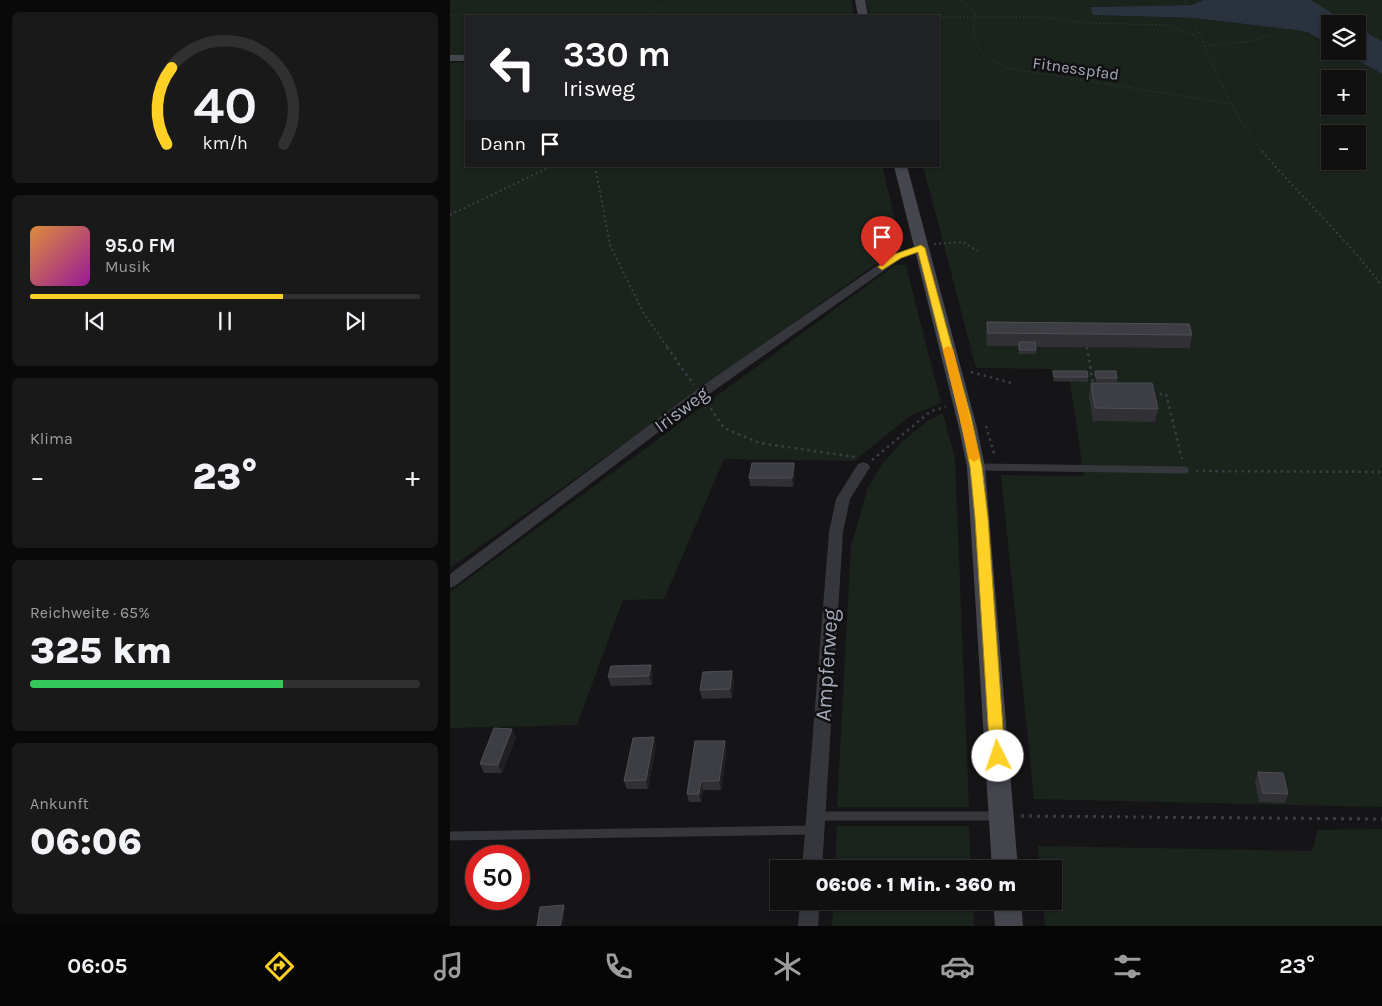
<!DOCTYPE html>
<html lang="de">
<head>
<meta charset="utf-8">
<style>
  body { margin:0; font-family:Karla,sans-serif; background:#19191a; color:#f1f3f6; height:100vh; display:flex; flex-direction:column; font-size:19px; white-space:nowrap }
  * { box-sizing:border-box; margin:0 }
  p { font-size:16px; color:#9c9d9f }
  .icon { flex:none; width:28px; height:28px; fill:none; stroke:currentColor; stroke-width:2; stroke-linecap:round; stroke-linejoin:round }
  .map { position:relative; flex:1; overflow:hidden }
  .panel { display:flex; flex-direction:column; gap:12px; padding:12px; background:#090909; width:450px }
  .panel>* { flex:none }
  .banner { position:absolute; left:15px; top:15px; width:475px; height:152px; border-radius:0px; box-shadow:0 1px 4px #0004,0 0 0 1px #303031; background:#202124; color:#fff; overflow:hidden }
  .tools { position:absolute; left:871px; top:15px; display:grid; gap:10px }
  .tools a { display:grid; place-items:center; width:45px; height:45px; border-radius:0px; background:#101011; box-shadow:0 1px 4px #0004,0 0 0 1px #303031; font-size:25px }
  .speed { position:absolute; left:15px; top:845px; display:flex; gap:10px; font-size:25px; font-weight:700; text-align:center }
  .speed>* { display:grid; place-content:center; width:65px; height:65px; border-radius:50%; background:#101011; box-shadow:0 1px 4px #0004,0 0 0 1px #303031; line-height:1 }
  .speed .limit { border:8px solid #d22; background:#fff; color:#111 }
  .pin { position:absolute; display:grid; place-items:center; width:42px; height:42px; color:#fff; margin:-51px -21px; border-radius:50% 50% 50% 0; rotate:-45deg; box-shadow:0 0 5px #0007 }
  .pin .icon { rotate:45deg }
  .me { position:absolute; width:55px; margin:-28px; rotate:356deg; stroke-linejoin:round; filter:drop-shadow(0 0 4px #0008) }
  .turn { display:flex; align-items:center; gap:18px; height:105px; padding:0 15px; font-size:22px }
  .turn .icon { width:65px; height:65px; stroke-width:2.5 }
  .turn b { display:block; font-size:35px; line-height:42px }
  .then { display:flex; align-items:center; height:48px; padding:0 15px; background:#0003; gap:10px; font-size:19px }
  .big { font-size:38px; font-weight:800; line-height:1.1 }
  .panel .widget { flex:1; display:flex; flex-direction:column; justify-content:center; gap:8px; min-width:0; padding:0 18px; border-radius:8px; background:#19191a }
  .panel .dial { align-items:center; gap:0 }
  .dial svg { height:130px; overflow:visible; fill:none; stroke:#303031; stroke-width:7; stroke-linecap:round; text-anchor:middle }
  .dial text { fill:#f1f3f6; stroke:none }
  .song { display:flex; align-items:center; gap:15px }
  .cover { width:60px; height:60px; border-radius:8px; background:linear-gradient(135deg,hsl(30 70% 55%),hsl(300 70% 35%)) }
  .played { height:5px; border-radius:2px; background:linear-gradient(90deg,#ffd025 65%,#303031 65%) }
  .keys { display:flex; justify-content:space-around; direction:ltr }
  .heat { display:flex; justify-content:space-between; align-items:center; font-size:28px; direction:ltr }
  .charge { height:8px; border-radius:4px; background:linear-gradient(90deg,#34c759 65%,#303031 0) }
  .trip { position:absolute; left:320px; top:860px; width:292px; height:50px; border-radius:0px; background:#101011; box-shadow:0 1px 4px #0004,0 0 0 1px #303031; font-weight:800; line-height:50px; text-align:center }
  .tab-bar { display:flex; height:80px; justify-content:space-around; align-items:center; background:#060607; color:#9c9d9f }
  .tab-bar .icon { width:35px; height:35px }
  .tab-bar .current { color:#ffd025 }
  .tab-bar b { font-size:22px; color:#f1f3f6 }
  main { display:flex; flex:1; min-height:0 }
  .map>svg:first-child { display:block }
  .green { fill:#1b231d; fill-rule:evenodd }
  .water { fill:#2a323d }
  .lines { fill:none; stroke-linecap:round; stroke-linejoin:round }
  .path-far3 { stroke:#3c3d44; stroke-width:1; stroke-dasharray:1 2.5; stroke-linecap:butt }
  .path-far2 { stroke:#3c3d44; stroke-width:2; stroke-dasharray:2 3; stroke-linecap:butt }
  .path-far1 { stroke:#3c3d44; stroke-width:2.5; stroke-dasharray:2.5 4; stroke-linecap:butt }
  .path { stroke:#3c3d44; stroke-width:3; stroke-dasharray:3 5; stroke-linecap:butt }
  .lane-far1 { stroke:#36363d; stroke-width:7 }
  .lane { stroke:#36363d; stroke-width:9 }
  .street { fill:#36363d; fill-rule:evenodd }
  .secondary { fill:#44454d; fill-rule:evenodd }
  .wall { fill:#313135 }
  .shaded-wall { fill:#202023 }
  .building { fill:#3d3e43; stroke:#4e4f56 }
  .route { fill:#ffd025; stroke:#a68718 }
  .slow { fill:#f59e0b }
  .labels { text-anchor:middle; stroke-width:5; stroke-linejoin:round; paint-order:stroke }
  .far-street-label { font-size:16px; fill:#a6a9b9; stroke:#101012 }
  .street-label { font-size:19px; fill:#a6a9b9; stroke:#101012 }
  .near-street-label { font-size:22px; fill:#a6a9b9; stroke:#101012 }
</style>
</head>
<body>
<main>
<section class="panel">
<div class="widget dial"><svg viewBox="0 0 100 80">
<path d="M14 69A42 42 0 1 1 86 69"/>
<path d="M14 69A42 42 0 0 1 17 22" stroke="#ffd025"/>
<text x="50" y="56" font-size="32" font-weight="700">40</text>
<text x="50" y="72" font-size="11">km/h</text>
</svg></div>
<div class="widget">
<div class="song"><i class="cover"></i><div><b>95.0 FM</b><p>Musik</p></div></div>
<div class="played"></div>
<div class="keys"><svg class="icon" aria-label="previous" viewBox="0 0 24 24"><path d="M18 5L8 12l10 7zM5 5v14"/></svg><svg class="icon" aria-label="pause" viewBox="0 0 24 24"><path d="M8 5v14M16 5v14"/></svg><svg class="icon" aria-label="next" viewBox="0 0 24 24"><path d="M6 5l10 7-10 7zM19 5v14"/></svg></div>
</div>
<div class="widget"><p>Klima</p>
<div class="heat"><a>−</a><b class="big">23°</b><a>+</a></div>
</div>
<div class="widget"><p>Reichweite · 65%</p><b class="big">325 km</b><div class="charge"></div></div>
<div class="widget"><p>Ankunft</p><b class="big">06:06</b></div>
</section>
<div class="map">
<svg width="932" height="926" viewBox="0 0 932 926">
  <rect width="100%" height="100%" fill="#151517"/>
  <g class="green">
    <polygon points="0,0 402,0 404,16 16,16 16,55 0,55"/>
    <path d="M415,0h338l-11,5 -102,2 4,8 100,3 101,12 12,2 23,13v6h11l41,23v733l-348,-8 -33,-324 83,1 -14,-94h-17l-2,-13 -75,-1 -53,-202h16v-150h-70zM880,79h28v27h-28zM880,134h28v27h-28z"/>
    <polygon points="861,0 932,0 932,41 908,28 908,24 900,24"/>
    <polygon points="16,62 16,166 432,166 452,249 437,256 0,568 0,63"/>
    <polygon points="445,265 456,265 491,403 460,416 404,461 274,459 214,599 173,600 127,725 0,728 0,592"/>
    <polygon points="493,413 505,459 519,807 387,807 401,546 418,487 433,463 453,441 479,420"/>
    <polygon points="387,826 519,826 521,869 385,869"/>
    <polygon points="932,829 932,926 595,926 593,901 604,901 604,869 590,869 588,846 862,851 868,830"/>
    <polygon points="384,901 523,901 524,926 382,926"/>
  </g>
  <g class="water">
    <polygon points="753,0 861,0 900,24 880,24 880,45 857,32 845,30 744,18 643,15 640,7 742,5"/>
    <polygon points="908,28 932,41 932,74 891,51 908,51"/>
  </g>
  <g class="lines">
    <g class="path-far3">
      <path d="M511,0l15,14c-9,28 6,43 31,54l225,36"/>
      <path d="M735,0c22,49 43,111 78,152"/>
      <polyline points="0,15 250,16"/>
      <polyline points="198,15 224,0"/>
      <polyline points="489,17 590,17 639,23 717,25 747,36"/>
      <polyline points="755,46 802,41 820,35"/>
    </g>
    <g class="path-far2">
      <path d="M812,151c39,46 84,87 120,135"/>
      <polyline points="145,166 160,245 193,312 218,348"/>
      <polyline points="0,215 102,166"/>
      <polyline points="484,244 513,242 528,251"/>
    </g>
    <g class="path-far1">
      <polyline points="217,347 244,385"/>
      <polyline points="637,347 643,384"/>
      <polyline points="521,372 565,384"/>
      <polyline points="703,394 716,394 732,459"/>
      <polyline points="257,403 274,428 310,443 405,457"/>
      <polyline points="536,426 545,457"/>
      <polyline points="422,460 481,411 496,407"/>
      <polyline points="746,471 932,472"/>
    </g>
    <polyline class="path" points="571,816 932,819"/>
    <polyline class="lane-far1" points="527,467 735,470"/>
    <g class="lane">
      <polyline points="368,816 547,816"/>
      <polyline points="0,836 364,830"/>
    </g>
    <g class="street">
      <polygon points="471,245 475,246 476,248 475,250 452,258 255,397 5,586 0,588 0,574 245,391 444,254"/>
      <polygon points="413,462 418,464 420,467 400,499 393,532 372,869 352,869 379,532 386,499 408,464"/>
      <polygon points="350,901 370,901 368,926 348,926"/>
    </g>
    <g class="secondary">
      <polygon points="405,0 415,0 418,16 408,16"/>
      <rect x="0" y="55" width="16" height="6"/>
      <polygon points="444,166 457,166 527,428 535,467 568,869 542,869 517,467 509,428"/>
      <polygon points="543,901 571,901 573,926 545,926"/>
    </g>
  </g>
  <g class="wall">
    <polygon points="537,322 742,335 740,348 586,347 586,354 569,354 568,346 537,346 536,335"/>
    <polygon points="603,371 638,377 638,382 604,381"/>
    <polygon points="645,371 667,378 667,382 646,382 645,375"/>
    <polygon points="641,383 708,409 705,422 643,421 639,396"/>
    <polygon points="344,463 345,472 343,487 300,486 299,478"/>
    <polygon points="203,674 202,685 161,686 158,677"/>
    <polygon points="284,680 282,698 252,699 250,690"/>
    <polygon points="66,737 52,773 34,773 30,764"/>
    <polygon points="206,746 198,789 177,789 174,781"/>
    <polygon points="277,750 271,790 253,790 251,802 239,802 237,794"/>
    <polygon points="808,772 838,794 835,803 809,802 805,781"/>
  </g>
  <g class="shaded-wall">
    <polygon points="344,463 345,472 343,487 342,478"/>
    <polygon points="201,665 203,674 202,685 199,676"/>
    <polygon points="282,671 284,680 282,698 280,689"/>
    <polygon points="62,729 66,737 52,773 48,765"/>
    <polygon points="204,737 206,746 198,789 196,780"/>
    <polygon points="275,741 277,750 271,790 269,781"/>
    <polygon points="251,781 253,790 251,802 249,794"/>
    <polygon points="114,905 115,909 113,926 110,926"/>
  </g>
  <g class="building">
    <polygon points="537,322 739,324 742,335 538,333"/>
    <polygon points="569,342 585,342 586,350 569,350"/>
    <polygon points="603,371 637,371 638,377 604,377"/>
    <polygon points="645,371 666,371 667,378 646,378"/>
    <polygon points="641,383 702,383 708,409 645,408"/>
    <polygon points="302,463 344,463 342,478 299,478"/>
    <polygon points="201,665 199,676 158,677 161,666"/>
    <polygon points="282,671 280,689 250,690 253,672"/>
    <polygon points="44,728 62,729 48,765 30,764"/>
    <polygon points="204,737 196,780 174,781 183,738"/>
    <polygon points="245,741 275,741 269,781 251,781 249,794 237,794"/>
    <polygon points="808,772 833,773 838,794 813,793"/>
    <polygon points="114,905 110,926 87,926 90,907"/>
  </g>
  <polygon class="route" points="471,245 475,248 521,417 532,467 538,518 555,756 553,761 548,763 542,761 540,756 525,518 520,467 510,417 468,252 451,258 432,270 428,267 445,254"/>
  <polygon class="slow" points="498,346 503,349 530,458 524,462 519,458 493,349"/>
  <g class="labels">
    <g class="far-street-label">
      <text transform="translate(626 68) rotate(8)" y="6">Fitnesspfad</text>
    </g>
    <g class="street-label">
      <text transform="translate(231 409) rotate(-37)" y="7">Irisweg</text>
    </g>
    <g class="near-street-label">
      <text transform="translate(376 665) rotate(-86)" y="8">Ampferweg</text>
    </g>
  </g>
</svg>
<div class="tools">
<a><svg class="icon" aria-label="layers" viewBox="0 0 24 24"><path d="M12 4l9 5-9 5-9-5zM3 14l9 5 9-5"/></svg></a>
<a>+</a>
<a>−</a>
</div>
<div class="speed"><div class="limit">50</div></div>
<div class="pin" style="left:432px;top:267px;background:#d93025"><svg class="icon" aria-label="arrive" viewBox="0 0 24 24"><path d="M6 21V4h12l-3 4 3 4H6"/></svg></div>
<svg class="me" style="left:548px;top:756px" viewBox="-20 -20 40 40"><circle r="19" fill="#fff"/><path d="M0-13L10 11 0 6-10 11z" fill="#ffd025"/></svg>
<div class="trip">06:06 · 1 Min. · 360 m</div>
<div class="banner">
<div class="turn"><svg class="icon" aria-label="left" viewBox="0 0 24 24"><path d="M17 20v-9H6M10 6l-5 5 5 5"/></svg><div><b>330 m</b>Irisweg</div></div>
<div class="then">Dann<svg class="icon" aria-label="arrive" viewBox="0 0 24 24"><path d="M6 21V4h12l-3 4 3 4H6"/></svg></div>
</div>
</div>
</main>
<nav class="tab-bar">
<b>06:05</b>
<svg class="icon current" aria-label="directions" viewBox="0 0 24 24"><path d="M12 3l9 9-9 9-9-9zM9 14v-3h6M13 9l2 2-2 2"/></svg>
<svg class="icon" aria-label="music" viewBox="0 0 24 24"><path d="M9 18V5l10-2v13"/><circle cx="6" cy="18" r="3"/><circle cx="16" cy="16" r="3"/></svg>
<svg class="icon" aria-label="phone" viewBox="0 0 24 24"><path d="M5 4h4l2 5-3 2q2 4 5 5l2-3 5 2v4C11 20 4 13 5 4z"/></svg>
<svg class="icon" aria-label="climate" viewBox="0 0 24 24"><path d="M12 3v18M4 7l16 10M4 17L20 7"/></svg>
<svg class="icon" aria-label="car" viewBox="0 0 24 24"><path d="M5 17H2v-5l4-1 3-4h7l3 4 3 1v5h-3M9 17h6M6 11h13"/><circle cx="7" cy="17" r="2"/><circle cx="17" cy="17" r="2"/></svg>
<svg class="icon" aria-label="filters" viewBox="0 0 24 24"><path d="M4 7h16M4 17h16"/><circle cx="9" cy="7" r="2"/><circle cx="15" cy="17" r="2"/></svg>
<b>23°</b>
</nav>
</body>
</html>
